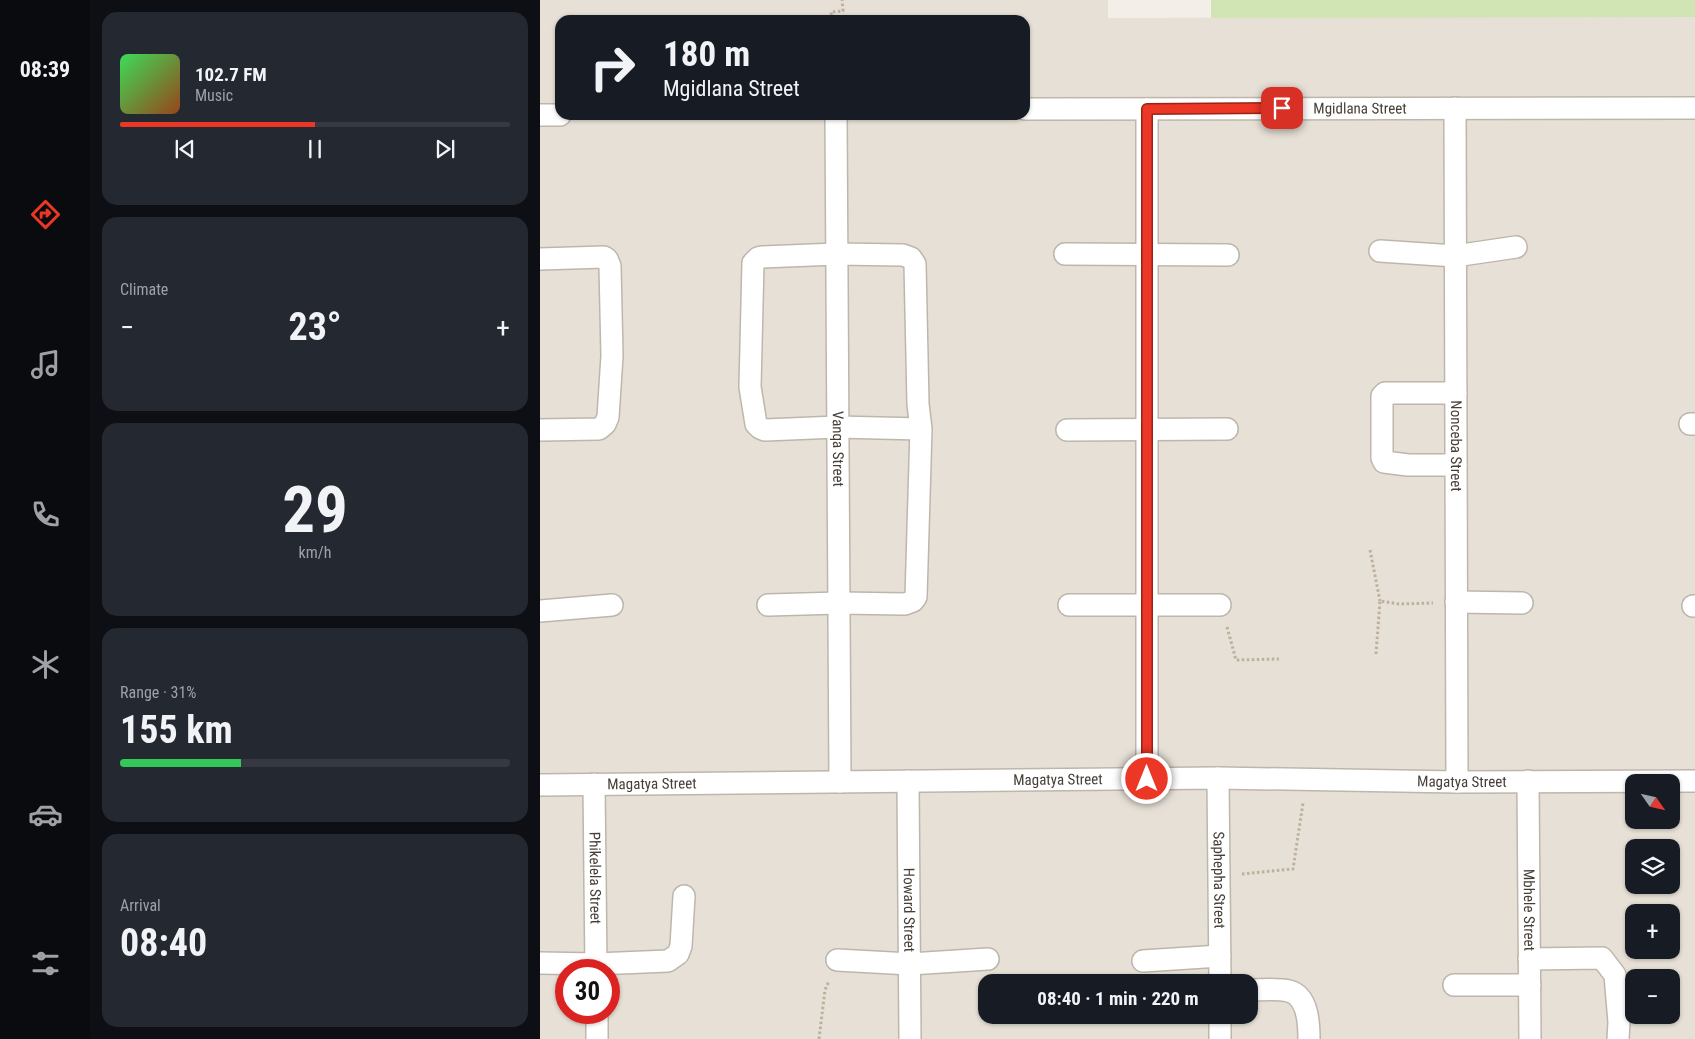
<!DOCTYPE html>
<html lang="en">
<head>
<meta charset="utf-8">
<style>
  body { margin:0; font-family:"Roboto Condensed",sans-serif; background:#242831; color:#f1f3f6; height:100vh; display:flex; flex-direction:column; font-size:19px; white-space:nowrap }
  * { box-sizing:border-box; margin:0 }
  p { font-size:16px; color:#9ea1a6 }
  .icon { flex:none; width:28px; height:28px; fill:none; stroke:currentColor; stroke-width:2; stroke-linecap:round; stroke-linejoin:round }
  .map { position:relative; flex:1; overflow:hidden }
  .details { display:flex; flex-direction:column; gap:12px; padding:12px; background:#0d0f14; width:450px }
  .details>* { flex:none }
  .top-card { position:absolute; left:15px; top:15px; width:475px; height:105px; border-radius:15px; box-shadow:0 1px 4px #0004; background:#171b24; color:#f1f3f6; overflow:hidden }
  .needle { width:32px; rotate:124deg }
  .tools { position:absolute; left:1085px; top:774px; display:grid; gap:10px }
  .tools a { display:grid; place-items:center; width:55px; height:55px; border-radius:10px; background:#171b24; box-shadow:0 1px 4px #0004; font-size:25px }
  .speed { position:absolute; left:15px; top:959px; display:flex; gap:10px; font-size:25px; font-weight:700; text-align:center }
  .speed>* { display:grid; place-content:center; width:65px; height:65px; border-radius:50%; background:#171b24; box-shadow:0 1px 4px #0004; line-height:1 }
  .speed .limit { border:8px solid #d22; background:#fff; color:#111 }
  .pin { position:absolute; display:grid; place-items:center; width:42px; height:42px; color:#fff; margin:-21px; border-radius:10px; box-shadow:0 2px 8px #0006 }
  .me { position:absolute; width:55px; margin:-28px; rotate:0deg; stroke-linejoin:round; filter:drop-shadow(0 0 4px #0008) }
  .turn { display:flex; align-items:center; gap:18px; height:105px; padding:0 25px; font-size:22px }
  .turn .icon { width:65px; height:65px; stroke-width:2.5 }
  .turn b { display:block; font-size:35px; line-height:42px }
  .big { font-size:38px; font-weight:700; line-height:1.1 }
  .details .card { flex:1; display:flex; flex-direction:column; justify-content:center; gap:8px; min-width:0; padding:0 18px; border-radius:15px; background:#242831 }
  .details .dial { align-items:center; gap:0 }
  .dial b { font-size:65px; line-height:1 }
  .song { display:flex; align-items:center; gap:15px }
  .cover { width:60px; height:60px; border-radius:8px; background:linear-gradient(135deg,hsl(130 70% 55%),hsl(20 70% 35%)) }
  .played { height:5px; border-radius:2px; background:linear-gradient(90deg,#ec3626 50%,#363941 50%) }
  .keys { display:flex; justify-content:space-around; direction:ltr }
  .heat { display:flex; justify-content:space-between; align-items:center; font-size:28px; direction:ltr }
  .charge { height:8px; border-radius:4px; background:linear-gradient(90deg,#34c759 31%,#363941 0) }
  .trip { position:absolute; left:438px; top:974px; width:280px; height:50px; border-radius:15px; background:#171b24; box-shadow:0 1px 4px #0004; font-weight:700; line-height:50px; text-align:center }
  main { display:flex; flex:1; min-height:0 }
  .tab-bar { display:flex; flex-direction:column; width:90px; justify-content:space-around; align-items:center; background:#090b0e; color:#9ea1a6 }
  .tab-bar .icon { width:35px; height:35px }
  .tab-bar .current { color:#ec3626 }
  .tab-bar b { font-size:22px; color:#f1f3f6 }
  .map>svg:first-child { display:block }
  .residential { fill:#e6e0d6; fill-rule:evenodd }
  .green { fill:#d1e4b3 }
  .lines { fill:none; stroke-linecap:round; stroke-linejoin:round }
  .street-casing { stroke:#beb6ab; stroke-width:24 }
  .path { stroke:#beb09d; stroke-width:3; stroke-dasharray:2.5 2.5; stroke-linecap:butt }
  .street { stroke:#fff; stroke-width:21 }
  .route-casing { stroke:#992319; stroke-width:12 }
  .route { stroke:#ec3626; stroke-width:9 }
  .labels { text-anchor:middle; stroke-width:4; stroke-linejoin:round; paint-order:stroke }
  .street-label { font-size:15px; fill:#463f37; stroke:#fff }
</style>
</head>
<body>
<main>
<nav class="tab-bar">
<b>08:39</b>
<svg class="icon current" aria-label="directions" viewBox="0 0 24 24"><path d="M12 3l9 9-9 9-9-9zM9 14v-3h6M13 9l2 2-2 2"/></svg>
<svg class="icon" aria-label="music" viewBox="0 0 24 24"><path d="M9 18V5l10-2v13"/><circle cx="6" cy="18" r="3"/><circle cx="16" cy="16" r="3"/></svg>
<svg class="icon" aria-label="phone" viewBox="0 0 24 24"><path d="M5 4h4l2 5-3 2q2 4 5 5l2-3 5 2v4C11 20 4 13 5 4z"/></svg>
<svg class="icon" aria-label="climate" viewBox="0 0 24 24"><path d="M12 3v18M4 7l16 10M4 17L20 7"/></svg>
<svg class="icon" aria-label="car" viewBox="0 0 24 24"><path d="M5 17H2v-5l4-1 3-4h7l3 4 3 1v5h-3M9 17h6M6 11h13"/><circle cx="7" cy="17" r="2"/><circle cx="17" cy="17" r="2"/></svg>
<svg class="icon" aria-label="filters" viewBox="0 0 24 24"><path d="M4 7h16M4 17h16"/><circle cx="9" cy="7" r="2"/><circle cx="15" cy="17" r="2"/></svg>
</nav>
<section class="details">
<div class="card">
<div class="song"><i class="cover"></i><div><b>102.7 FM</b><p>Music</p></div></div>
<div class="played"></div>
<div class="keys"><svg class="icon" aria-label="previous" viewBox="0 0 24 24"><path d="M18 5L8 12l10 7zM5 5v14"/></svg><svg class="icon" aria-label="pause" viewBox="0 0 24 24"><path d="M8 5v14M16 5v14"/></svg><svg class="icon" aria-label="next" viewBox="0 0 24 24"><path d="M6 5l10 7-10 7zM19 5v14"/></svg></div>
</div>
<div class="card"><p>Climate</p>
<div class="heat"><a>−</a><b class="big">23°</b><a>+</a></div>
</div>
<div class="card dial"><b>29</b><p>km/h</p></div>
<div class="card"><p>Range · 31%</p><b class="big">155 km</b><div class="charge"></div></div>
<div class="card"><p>Arrival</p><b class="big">08:40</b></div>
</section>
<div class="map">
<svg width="1155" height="1039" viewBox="0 0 1155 1039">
  <rect width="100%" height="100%" fill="#f3efe8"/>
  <path class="residential" d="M0,0h568v18l587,-2v1023h-1155zM20,20h465v95h-465zM1094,782h37v38h-37zM1094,848h37v37h-37zM1094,912h37v38h-37zM26,970h43v42h-43zM1094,978h37v37h-37zM446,982h263v33h-263z"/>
  <polygon class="green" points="671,0 1155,0 1155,17 671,18"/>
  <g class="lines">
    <defs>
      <g id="street">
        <path id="s1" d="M915,108l2,674"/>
        <path id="s2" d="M485,109l670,-1"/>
        <polyline points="607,109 607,779"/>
        <polyline points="0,115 20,115"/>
        <path id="s3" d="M296,115l4,667"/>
        <polyline points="840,251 915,256 976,247"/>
        <polyline points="525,254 688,255"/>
        <polyline points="0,259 64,257 67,259 70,266 72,356 68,417 65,424 59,429 0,430"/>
        <polyline points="1150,424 1155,424"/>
        <polyline points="527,430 687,429"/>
        <polyline points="916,465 868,465 844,462 842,458 842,396 845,393 916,393"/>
        <polyline points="916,602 982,603"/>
        <polyline points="228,605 299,603 365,604 373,601 376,597 381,429 378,404 375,264 371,258 363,255 296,254 222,257 218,258 213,263 210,387 216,424 220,428 225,430 297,427 381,429"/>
        <polyline points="529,605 680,605"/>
        <polyline points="1153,606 1155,606"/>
        <polyline points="0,611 72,605"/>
        <path id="s4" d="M678,778l2,204"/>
        <path id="s5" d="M368,781l2,258"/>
        <path id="s6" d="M988,781l2,258"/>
        <path id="s7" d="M54,784l2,186"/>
        <path id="s8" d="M0,785l678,-7 239,4 238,-1"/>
        <polyline points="989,959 1062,958 1075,975 1079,1022 1078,1039"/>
        <polyline points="297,960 370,964 448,959"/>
        <polyline points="603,961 680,956"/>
        <polyline points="0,963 56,964 128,961 138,954 141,946 144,896"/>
        <polyline points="914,985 990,985"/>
        <path d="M709,990c11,0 29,-2 40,1 19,5 20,32 20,48"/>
        <polyline points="57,1012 57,1039"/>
        <polyline points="680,1015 680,1039"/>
      </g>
    </defs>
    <use href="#street" class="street-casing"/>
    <g class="path">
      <polyline points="292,20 291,12 303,11 302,0"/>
      <polyline points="830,550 840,601"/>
      <polyline points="687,627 696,660 739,659"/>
      <polyline points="836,654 840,601 859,604 893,603"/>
      <polyline points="702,874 753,869 763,803"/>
      <polyline points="279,1039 285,990 289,981"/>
    </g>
    <use href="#street" class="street"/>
  </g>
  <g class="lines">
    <defs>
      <polyline id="route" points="607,779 607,109 742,108"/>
    </defs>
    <use href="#route" class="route-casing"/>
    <use href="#route" class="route"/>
  </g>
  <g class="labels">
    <g class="street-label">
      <text dy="5" stroke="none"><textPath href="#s2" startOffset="335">Mgidlana Street</textPath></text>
      <text dy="5" stroke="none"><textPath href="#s1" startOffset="338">Nonceba Street</textPath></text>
      <text dy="5" stroke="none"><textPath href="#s3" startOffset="334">Vanqa Street</textPath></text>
      <text dy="5" stroke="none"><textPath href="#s8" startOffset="518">Magatya Street</textPath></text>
      <text dy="5" stroke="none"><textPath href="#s8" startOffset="922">Magatya Street</textPath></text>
      <text dy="5" stroke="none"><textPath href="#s8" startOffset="112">Magatya Street</textPath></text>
      <text dy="5" stroke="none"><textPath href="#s7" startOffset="94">Phikelela Street</textPath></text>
      <text dy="5" stroke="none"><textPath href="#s4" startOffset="102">Saphepha Street</textPath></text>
      <text dy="5" stroke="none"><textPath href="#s5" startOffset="129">Howard Street</textPath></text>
      <text dy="5" stroke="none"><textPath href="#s6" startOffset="129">Mbhele Street</textPath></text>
    </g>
  </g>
</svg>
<div class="tools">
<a><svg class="needle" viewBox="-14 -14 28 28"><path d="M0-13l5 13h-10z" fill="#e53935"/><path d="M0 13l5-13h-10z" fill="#9ea1a6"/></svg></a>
<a><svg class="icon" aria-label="layers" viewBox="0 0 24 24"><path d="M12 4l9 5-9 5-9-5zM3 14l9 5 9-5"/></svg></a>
<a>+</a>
<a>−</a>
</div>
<div class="speed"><div class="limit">30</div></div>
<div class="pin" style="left:742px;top:108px;background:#d93025"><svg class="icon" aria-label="arrive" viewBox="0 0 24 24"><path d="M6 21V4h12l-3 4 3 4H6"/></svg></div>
<svg class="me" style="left:607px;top:779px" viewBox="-20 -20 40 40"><circle r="17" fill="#ec3626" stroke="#fff" stroke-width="3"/><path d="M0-11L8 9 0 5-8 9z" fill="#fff"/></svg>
<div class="trip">08:40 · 1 min · 220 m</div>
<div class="top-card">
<div class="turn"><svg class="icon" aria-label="right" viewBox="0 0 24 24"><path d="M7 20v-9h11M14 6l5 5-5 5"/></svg><div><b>180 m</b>Mgidlana Street</div></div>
</div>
</div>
</main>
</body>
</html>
